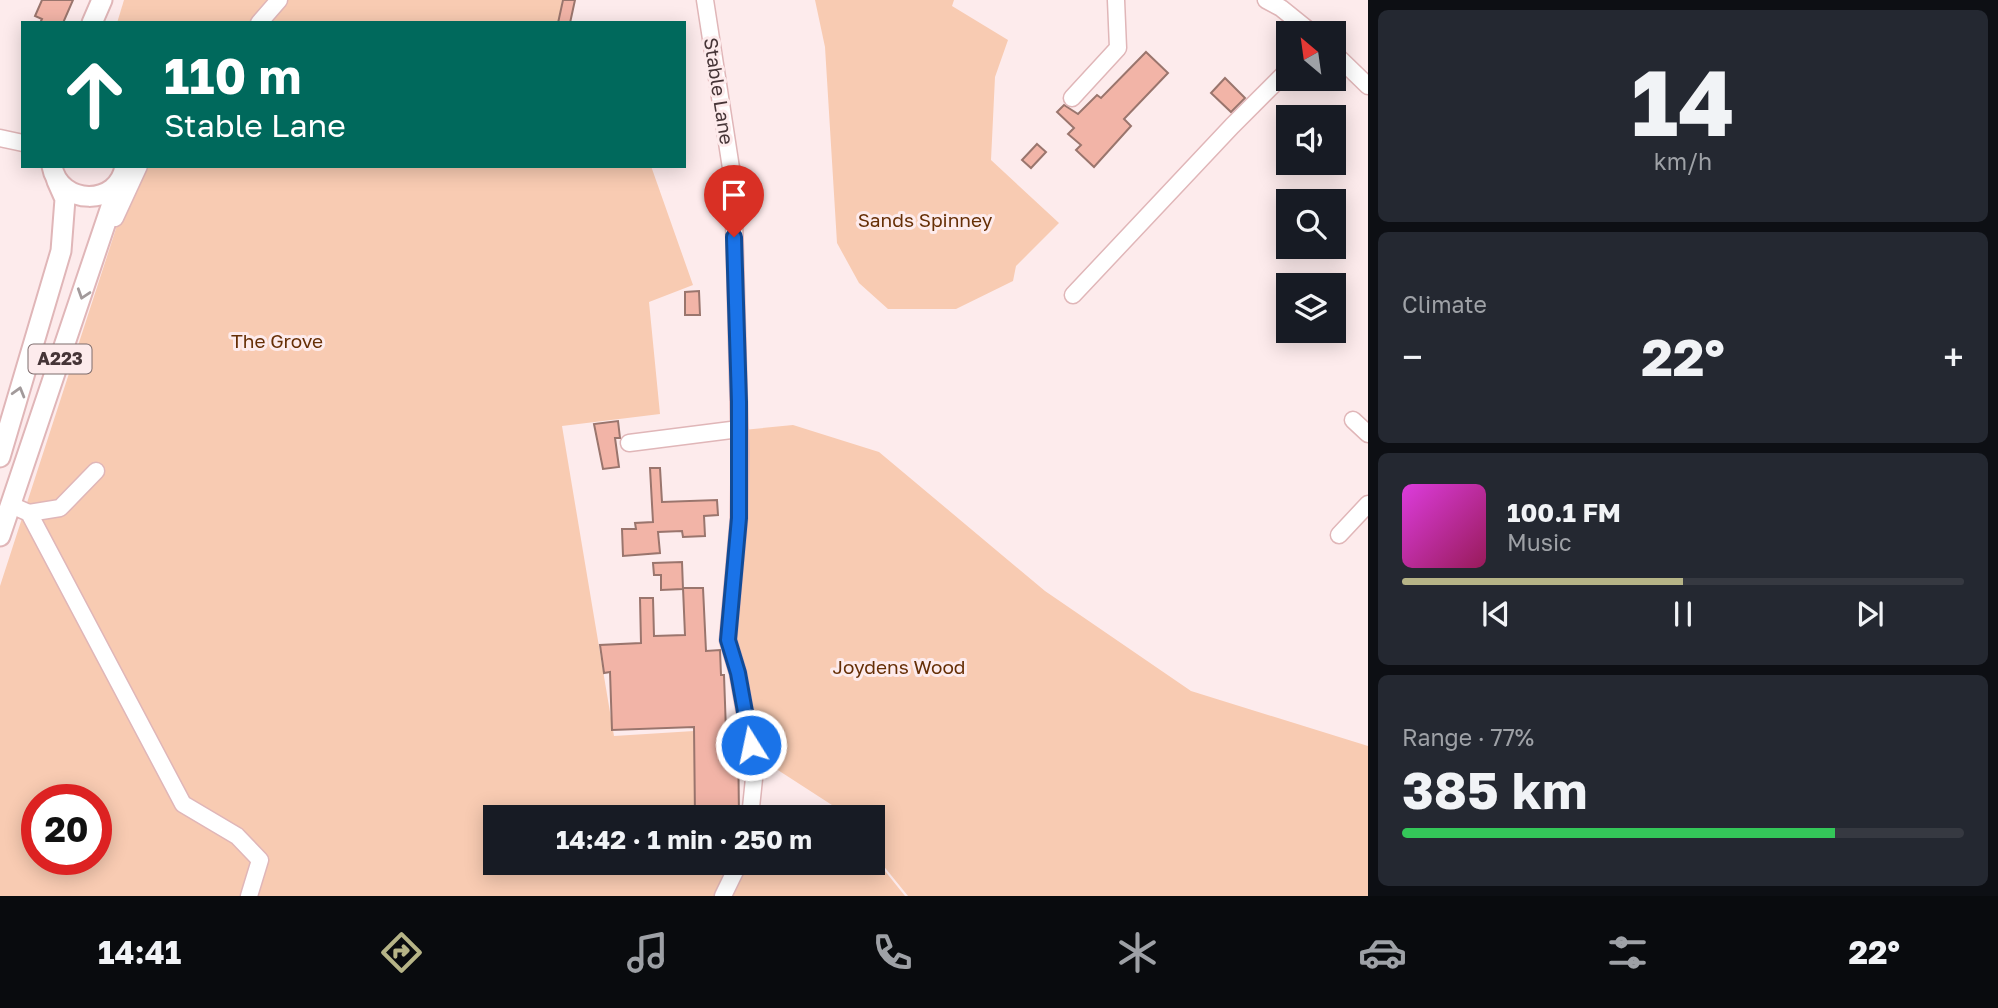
<!DOCTYPE html>
<html lang="en">
<head>
<meta charset="utf-8">
<style>
  body { margin:0; font-family:"Golos Text",sans-serif; background:#242831; color:#f1f3f6; height:100vh; display:flex; flex-direction:column; font-size:26px; white-space:nowrap }
  * { box-sizing:border-box; margin:0 }
  p { font-size:23px; color:#9ea1a6 }
  .icon { flex:none; width:38px; height:38px; fill:none; stroke:currentColor; stroke-width:2; stroke-linecap:round; stroke-linejoin:round }
  .map { position:relative; flex:1; overflow:hidden }
  .side { display:flex; flex-direction:column; gap:10px; padding:10px; background:#0d0f14; width:630px }
  .side>* { flex:none }
  .banner { position:absolute; left:21px; top:21px; width:665px; height:147px; border-radius:0px; box-shadow:0 4px 18px #0003; background:#00695c; color:#fff; overflow:hidden }
  .needle { width:46px; rotate:331deg }
  .tools { position:absolute; left:1276px; top:21px; display:grid; gap:14px }
  .tools a { display:grid; place-items:center; width:70px; height:70px; border-radius:0px; background:#171b24; box-shadow:0 4px 18px #0003; font-size:35px }
  .speed { position:absolute; left:21px; top:784px; display:flex; gap:14px; font-size:35px; font-weight:700; text-align:center }
  .speed>* { display:grid; place-content:center; width:91px; height:91px; border-radius:50%; background:#171b24; box-shadow:0 4px 18px #0003; line-height:1 }
  .speed .limit { border:10px solid #d22; background:#fff; color:#111 }
  .pin { position:absolute; display:grid; place-items:center; width:60px; height:60px; color:#fff; margin:-72px -30px; border-radius:50% 50% 50% 0; rotate:-45deg; box-shadow:0 0 7px #0007 }
  .pin .icon { rotate:45deg }
  .me { position:absolute; width:77px; margin:-38px; rotate:350deg; stroke-linejoin:round; filter:drop-shadow(0 0 5px #0008) }
  .turn { display:flex; align-items:center; gap:24px; height:147px; padding:0 28px; font-size:32px }
  .turn .icon { width:91px; height:91px; stroke-width:2.5 }
  .turn b { display:block; font-size:49px; line-height:60px }
  .big { font-size:52px; font-weight:700; line-height:1.1 }
  .side .widget { flex:1; display:flex; flex-direction:column; justify-content:center; gap:10px; min-width:0; padding:0 24px; border-radius:10px; background:#242831 }
  .side .dial { align-items:center; gap:0 }
  .dial b { font-size:91px; line-height:1 }
  .song { display:flex; align-items:center; gap:21px }
  .cover { width:84px; height:84px; border-radius:10px; background:linear-gradient(135deg,hsl(300 70% 55%),hsl(330 70% 35%)) }
  .played { height:7px; border-radius:4px; background:linear-gradient(90deg,#b6b487 50%,#363941 50%) }
  .keys { display:flex; justify-content:space-around; direction:ltr }
  .heat { display:flex; justify-content:space-between; align-items:center; font-size:38px; direction:ltr }
  .charge { height:10px; border-radius:5px; background:linear-gradient(90deg,#34c759 77%,#363941 0) }
  .trip { position:absolute; left:483px; top:805px; width:402px; height:70px; border-radius:0px; background:#171b24; box-shadow:0 4px 18px #0003; font-weight:700; line-height:70px; text-align:center }
  .dock { display:flex; height:112px; justify-content:space-around; align-items:center; background:#090b0e; color:#9ea1a6 }
  .dock .icon { width:49px; height:49px }
  .dock .selected { color:#b6b487 }
  .dock b { font-size:32px; color:#f1f3f6 }
  main { display:flex; flex:1; min-height:0 }
  .map>svg:first-child { display:block }
  .green { fill:#f8cbb2; fill-rule:evenodd }
  .building { fill:#f2b4a7; stroke:#9a756d; stroke-width:2 }
  .lines { fill:none; stroke-linecap:round; stroke-linejoin:round }
  .minor-casing { stroke:#e0b6b8; stroke-width:19 }
  .major-casing { stroke:#e0b6b8; stroke-width:23 }
  .minor { stroke:#fff; stroke-width:16 }
  .major { stroke:#fff; stroke-width:19 }
  .oneway { stroke:#a29a9b }
  .route-casing { stroke:#114b97; stroke-width:18 }
  .route { stroke:#1a73e8; stroke-width:12 }
  .labels { text-anchor:middle; stroke-width:6; stroke-linejoin:round; paint-order:stroke }
  .shield { fill:#fdebec; stroke:#7d6c6d; stroke-width:2 }
  .shield-label { font-size:18px; font-weight:bold; fill:#463537 }
  .street-label { font-size:19px; fill:#463537; stroke:#fdebec }
  .park-label { font-size:19px; fill:#662f06; stroke:#fdebec }
</style>
</head>
<body>
<main>
<div class="map">
<svg width="1368" height="896" viewBox="0 0 1368 896">
  <rect width="100%" height="100%" fill="#fdebec"/>
  <g class="green">
    <polygon points="124,0 562,0 558,23 117,23"/>
    <polygon points="815,0 954,0 952,6 1008,40 995,77 991,160 1059,223 1016,266 1013,281 956,309 888,309 859,283 837,243 825,47"/>
    <path d="M148,166h503l42,119 -44,17 11,112 -98,12 52,310 80,-5 1,86h-200v46h378v-7l32,40h-905v-310l123,-379zM37,800h59v59h-59z"/>
    <polygon points="793,425 879,452 1045,591 1191,691 1368,746 1368,896 908,896 873,853 873,817 817,817 835,807 767,763 737,646 743,430"/>
  </g>
  <g class="building">
    <polygon points="42,0 73,0 63,23 40,23 42,19 35,16"/>
    <polygon points="563,0 575,0 570,23 558,23"/>
    <polygon points="1146,52 1168,73 1124,119 1131,126 1094,167 1076,150 1081,145 1068,134 1074,128 1057,112 1064,105 1078,114 1097,95 1101,98"/>
    <polygon points="1225,78 1245,98 1231,112 1211,93"/>
    <polygon points="1037,144 1046,152 1031,168 1022,160"/>
    <polygon points="699,291 700,315 685,315 685,292"/>
    <polygon points="618,421 620,438 615,438 619,467 603,469 594,424"/>
    <polygon points="650,468 660,468 662,502 717,500 718,515 704,516 705,536 683,537 682,531 658,532 660,553 623,556 622,529 636,529 635,523 653,522"/>
    <polygon points="682,562 683,589 661,590 661,575 654,575 653,563"/>
    <polygon points="683,588 703,588 706,651 720,650 721,675 724,675 726,731 738,732 739,817 695,817 694,727 612,730 610,672 604,673 600,645 641,643 640,598 653,598 654,636 685,635"/>
  </g>
  <g class="lines">
    <defs>
      <g id="minor">
        <polyline points="705,0 733,181 740,452 739,518 728,640 738,673 755,769 750,817"/>
        <polyline points="1266,0 1281,8 1312,33"/>
        <polyline points="259,23 279,0"/>
        <polyline points="1334,53 1368,86"/>
        <polyline points="1072,98 1118,48 1116,0"/>
        <polyline points="0,138 23,143"/>
        <polyline points="115,218 139,166"/>
        <polyline points="1073,295 1232,126 1288,70"/>
        <polyline points="1353,420 1368,434"/>
        <polyline points="629,443 739,429"/>
        <polyline points="11,505 29,513 183,804 237,836 260,860 249,896"/>
        <polyline points="29,513 60,508 96,471"/>
        <polyline points="1339,535 1368,504"/>
        <polyline points="723,896 739,863"/>
      </g>
      <g id="major">
        <polyline points="92,23 102,0"/>
        <path d="M52,166c7,40 67,41 73,0"/>
        <polyline points="0,457 61,251 65,199 57,181"/>
        <polyline points="0,536 119,183"/>
      </g>
    </defs>
    <use href="#minor" class="minor-casing"/>
    <use href="#major" class="major-casing"/>
    <use href="#minor" class="minor"/>
    <use href="#major" class="major"/>
  </g>
  <defs><path id="oneway-chevron" d="M-2-3.5L2.5 0L-2 3.5" fill="none" stroke-width="1.6" stroke-linecap="round" stroke-linejoin="round" transform="scale(1.75)"/></defs>
  <g class="oneway">
    <use href="#oneway-chevron" transform="translate(83 294) rotate(108)"/>
    <use href="#oneway-chevron" transform="translate(19 392) rotate(-74)"/>
  </g>
  <g class="lines">
    <defs>
      <polyline id="route" points="734,237 739,402 739,518 728,640 738,673 751,745"/>
    </defs>
    <use href="#route" class="route-casing"/>
    <use href="#route" class="route"/>
  </g>
  <g class="labels">
    <rect class="shield" x="28.5" y="344.5" width="63" height="29" rx="5"/>
    <g class="shield-label">
      <text x="60" y="365">A223</text>
    </g>
    <g class="street-label">
      <text transform="translate(719 91) rotate(81)" y="7">Stable Lane</text>
    </g>
    <g class="park-label">
      <text x="925" y="227">Sands Spinney</text>
      <text x="277" y="348">The Grove</text>
      <text x="899" y="674">Joydens Wood</text>
    </g>
  </g>
</svg>
<div class="tools">
<a><svg class="needle" viewBox="-14 -14 28 28"><path d="M0-13l5 13h-10z" fill="#e53935"/><path d="M0 13l5-13h-10z" fill="#9ea1a6"/></svg></a>
<a><svg class="icon" aria-label="sound" viewBox="0 0 24 24"><path d="M4 9h4l5-4v14l-5-4H4zM17 9q2 3 0 6"/></svg></a>
<a><svg class="icon" aria-label="search" viewBox="0 0 24 24"><circle cx="10" cy="10" r="6"/><path d="M15 15l6 6"/></svg></a>
<a><svg class="icon" aria-label="layers" viewBox="0 0 24 24"><path d="M12 4l9 5-9 5-9-5zM3 14l9 5 9-5"/></svg></a>
</div>
<div class="speed"><div class="limit">20</div></div>
<div class="pin" style="left:734px;top:237px;background:#d93025"><svg class="icon" aria-label="arrive" viewBox="0 0 24 24"><path d="M6 21V4h12l-3 4 3 4H6"/></svg></div>
<svg class="me" style="left:751px;top:745px" viewBox="-20 -20 40 40"><circle r="17" fill="#1a73e8" stroke="#fff" stroke-width="3"/><path d="M0-11L8 9 0 5-8 9z" fill="#fff"/></svg>
<div class="trip">14:42 · 1 min · 250 m</div>
<div class="banner">
<div class="turn"><svg class="icon" aria-label="ahead" viewBox="0 0 24 24"><path d="M12 20V5M6 11l6-6 6 6"/></svg><div><b>110 m</b>Stable Lane</div></div>
</div>
</div>
<section class="side">
<div class="widget dial"><b>14</b><p>km/h</p></div>
<div class="widget"><p>Climate</p>
<div class="heat"><a>−</a><b class="big">22°</b><a>+</a></div>
</div>
<div class="widget">
<div class="song"><i class="cover"></i><div><b>100.1 FM</b><p>Music</p></div></div>
<div class="played"></div>
<div class="keys"><svg class="icon" aria-label="previous" viewBox="0 0 24 24"><path d="M18 5L8 12l10 7zM5 5v14"/></svg><svg class="icon" aria-label="pause" viewBox="0 0 24 24"><path d="M8 5v14M16 5v14"/></svg><svg class="icon" aria-label="next" viewBox="0 0 24 24"><path d="M6 5l10 7-10 7zM19 5v14"/></svg></div>
</div>
<div class="widget"><p>Range · 77%</p><b class="big">385 km</b><div class="charge"></div></div>
</section>
</main>
<nav class="dock">
<b>14:41</b>
<svg class="icon selected" aria-label="directions" viewBox="0 0 24 24"><path d="M12 3l9 9-9 9-9-9zM9 14v-3h6M13 9l2 2-2 2"/></svg>
<svg class="icon" aria-label="music" viewBox="0 0 24 24"><path d="M9 18V5l10-2v13"/><circle cx="6" cy="18" r="3"/><circle cx="16" cy="16" r="3"/></svg>
<svg class="icon" aria-label="phone" viewBox="0 0 24 24"><path d="M5 4h4l2 5-3 2q2 4 5 5l2-3 5 2v4C11 20 4 13 5 4z"/></svg>
<svg class="icon" aria-label="climate" viewBox="0 0 24 24"><path d="M12 3v18M4 7l16 10M4 17L20 7"/></svg>
<svg class="icon" aria-label="car" viewBox="0 0 24 24"><path d="M5 17H2v-5l4-1 3-4h7l3 4 3 1v5h-3M9 17h6M6 11h13"/><circle cx="7" cy="17" r="2"/><circle cx="17" cy="17" r="2"/></svg>
<svg class="icon" aria-label="filters" viewBox="0 0 24 24"><path d="M4 7h16M4 17h16"/><circle cx="9" cy="7" r="2"/><circle cx="15" cy="17" r="2"/></svg>
<b>22°</b>
</nav>
</body>
</html>
